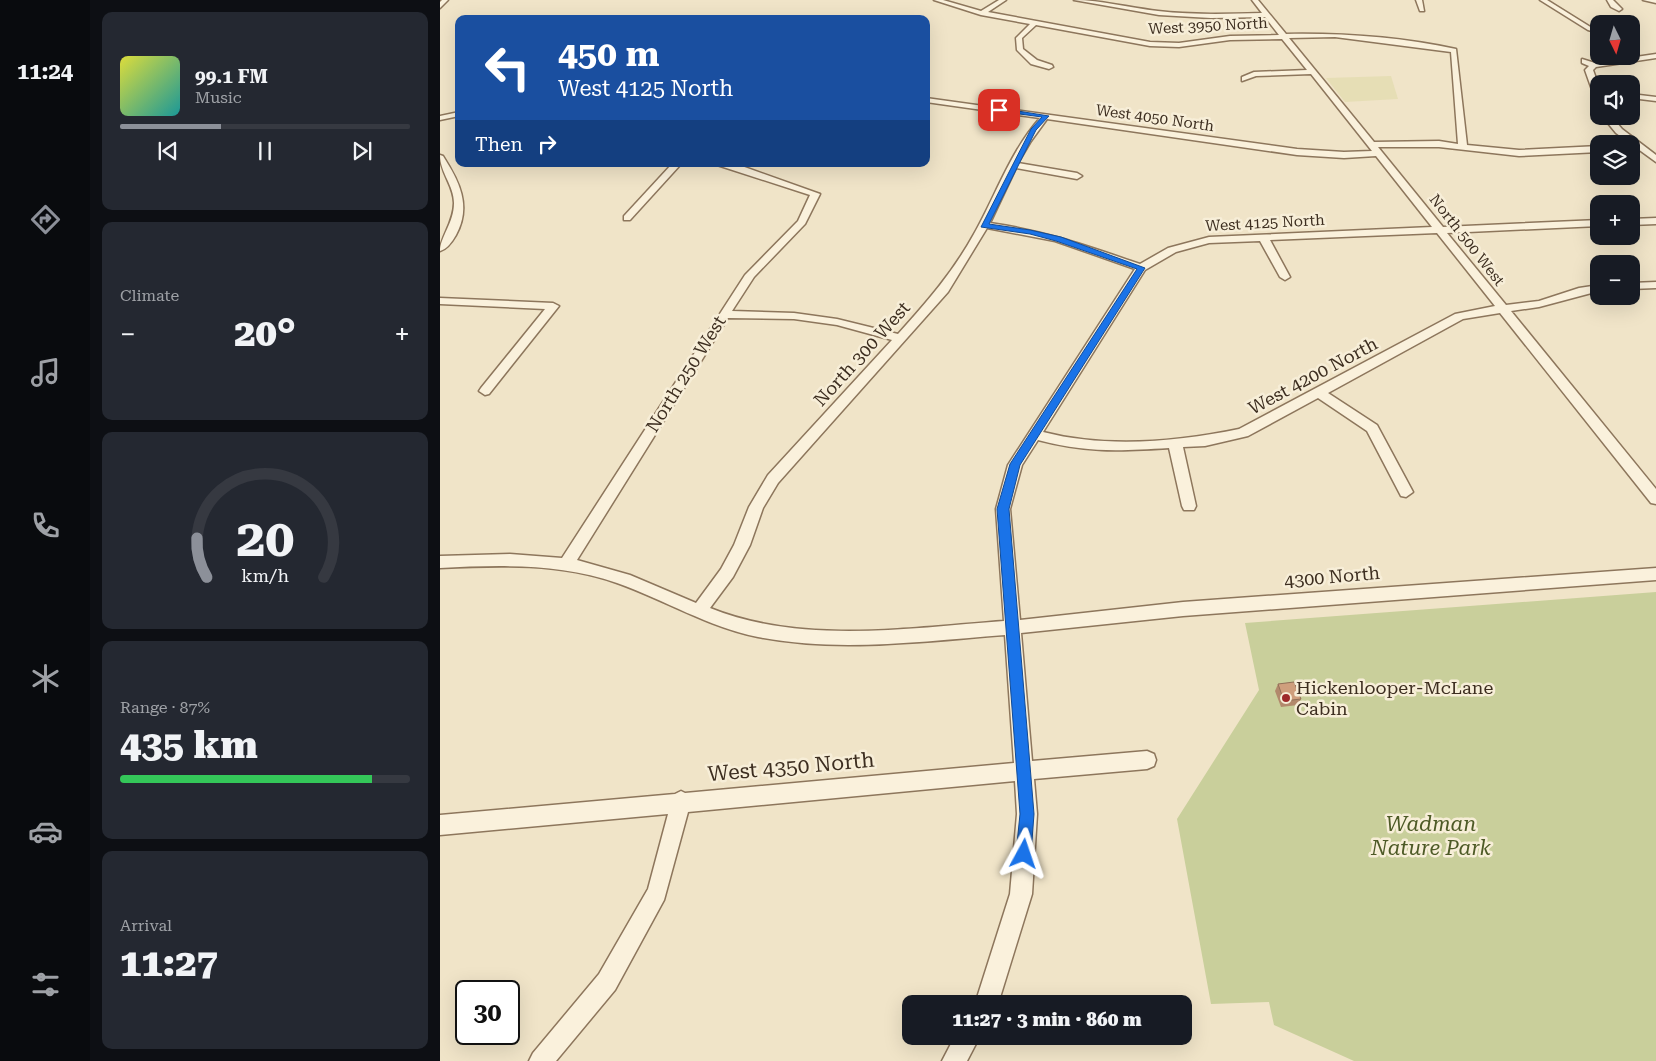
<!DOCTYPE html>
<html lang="en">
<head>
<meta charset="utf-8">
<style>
  body { margin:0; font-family:"Roboto Serif",serif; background:#242831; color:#f1f3f6; height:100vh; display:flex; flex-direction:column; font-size:19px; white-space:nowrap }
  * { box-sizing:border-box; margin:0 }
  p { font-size:16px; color:#9ea1a6 }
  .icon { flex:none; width:28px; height:28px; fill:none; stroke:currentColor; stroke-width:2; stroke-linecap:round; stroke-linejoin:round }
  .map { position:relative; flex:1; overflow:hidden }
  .sheet { display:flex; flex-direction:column; gap:12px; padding:12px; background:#0d0f14; width:350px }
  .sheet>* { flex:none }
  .hud { position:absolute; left:15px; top:15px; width:475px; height:152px; border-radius:10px; box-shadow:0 5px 20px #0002; background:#1a4fa0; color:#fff; overflow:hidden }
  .needle { width:32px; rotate:175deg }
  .tools { position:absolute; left:1150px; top:15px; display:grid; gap:10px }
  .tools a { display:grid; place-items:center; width:50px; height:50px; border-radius:10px; background:#171b24; box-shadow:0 5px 20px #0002; font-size:25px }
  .speed { position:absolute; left:15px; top:980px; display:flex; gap:10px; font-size:25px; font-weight:700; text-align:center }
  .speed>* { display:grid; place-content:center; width:65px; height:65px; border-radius:50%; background:#171b24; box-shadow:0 5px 20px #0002; line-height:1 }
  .speed .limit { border:2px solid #111; border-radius:8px; background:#fff; color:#111 }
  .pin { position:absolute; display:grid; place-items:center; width:42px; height:42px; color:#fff; margin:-21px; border-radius:10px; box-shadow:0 2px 8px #0006 }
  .me { position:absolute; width:55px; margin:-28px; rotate:5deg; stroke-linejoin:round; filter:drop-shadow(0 0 4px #0008) }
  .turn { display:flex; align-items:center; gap:18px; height:105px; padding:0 20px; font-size:22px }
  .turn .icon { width:65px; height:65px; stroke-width:2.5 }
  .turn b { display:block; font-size:35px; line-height:42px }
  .then { display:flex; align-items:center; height:48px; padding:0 20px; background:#0003; gap:10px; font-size:19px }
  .big { font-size:38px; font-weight:800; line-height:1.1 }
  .sheet .card { flex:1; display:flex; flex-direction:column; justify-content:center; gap:8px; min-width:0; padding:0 18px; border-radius:10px; background:#242831 }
  .sheet .dial { align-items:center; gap:0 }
  .dial svg { height:130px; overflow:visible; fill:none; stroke:#363941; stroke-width:7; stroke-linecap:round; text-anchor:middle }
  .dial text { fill:#f1f3f6; stroke:none }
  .song { display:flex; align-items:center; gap:15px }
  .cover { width:60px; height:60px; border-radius:8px; background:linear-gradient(135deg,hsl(60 70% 55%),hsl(180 70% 35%)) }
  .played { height:5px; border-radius:2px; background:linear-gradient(90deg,#8c9099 35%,#363941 35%) }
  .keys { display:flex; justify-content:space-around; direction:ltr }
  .heat { display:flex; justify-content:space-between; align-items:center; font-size:28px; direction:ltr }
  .charge { height:8px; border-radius:4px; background:linear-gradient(90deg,#34c759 87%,#363941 0) }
  .trip { position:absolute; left:462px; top:995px; width:290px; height:50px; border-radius:10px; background:#171b24; box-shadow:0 5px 20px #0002; font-weight:800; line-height:50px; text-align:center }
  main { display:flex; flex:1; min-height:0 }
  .menu { display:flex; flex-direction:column; width:90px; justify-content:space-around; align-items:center; background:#090b0e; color:#9ea1a6 }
  .menu .icon { width:35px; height:35px }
  .menu .on { color:#8c9099 }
  .menu b { font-size:22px; color:#f1f3f6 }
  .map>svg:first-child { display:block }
  .farmland { fill:#e6deb5 }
  .green { fill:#c9cf9b }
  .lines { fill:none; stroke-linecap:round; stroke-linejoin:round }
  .minor-casing { stroke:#8d765c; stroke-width:3 }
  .minor { fill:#faf1dc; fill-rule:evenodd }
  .wall { fill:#b2896c }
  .building { fill:#cf9f7d; stroke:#916f58 }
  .route { fill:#1a73e8; stroke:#114b97 }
  .poi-dot { fill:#9e2a2b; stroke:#f7eed8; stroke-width:2 }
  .labels { text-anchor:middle; stroke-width:5; stroke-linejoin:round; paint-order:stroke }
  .far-street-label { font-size:15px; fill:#3d2e20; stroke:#f7eed8 }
  .street-label { font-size:18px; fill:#3d2e20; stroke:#f7eed8 }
  .poi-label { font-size:18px; fill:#3d2e20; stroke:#f7eed8; text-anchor:start }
  .near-street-label { font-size:21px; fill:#3d2e20; stroke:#f7eed8 }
  .near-park-label { font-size:21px; font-style:italic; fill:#4d5a26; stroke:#f7eed8 }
</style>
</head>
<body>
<main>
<nav class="menu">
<b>11:24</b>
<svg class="icon on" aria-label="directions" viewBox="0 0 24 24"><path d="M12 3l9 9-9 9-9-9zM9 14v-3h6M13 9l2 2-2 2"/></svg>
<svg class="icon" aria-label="music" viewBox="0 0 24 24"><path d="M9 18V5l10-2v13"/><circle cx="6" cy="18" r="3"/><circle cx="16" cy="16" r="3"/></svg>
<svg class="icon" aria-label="phone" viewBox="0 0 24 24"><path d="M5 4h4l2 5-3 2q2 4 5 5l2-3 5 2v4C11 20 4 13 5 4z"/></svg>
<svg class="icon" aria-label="climate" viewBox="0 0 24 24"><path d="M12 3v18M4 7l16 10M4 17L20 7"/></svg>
<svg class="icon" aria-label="car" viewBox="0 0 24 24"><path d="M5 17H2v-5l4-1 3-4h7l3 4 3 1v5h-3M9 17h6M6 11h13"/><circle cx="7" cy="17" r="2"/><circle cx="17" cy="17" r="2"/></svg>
<svg class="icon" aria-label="filters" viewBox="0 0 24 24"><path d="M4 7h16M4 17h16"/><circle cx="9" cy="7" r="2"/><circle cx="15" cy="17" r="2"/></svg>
</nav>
<section class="sheet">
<div class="card">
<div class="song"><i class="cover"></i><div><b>99.1 FM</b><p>Music</p></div></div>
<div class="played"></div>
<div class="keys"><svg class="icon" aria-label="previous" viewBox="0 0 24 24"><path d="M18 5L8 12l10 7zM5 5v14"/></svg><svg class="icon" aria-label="pause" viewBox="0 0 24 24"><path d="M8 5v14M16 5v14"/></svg><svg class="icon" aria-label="next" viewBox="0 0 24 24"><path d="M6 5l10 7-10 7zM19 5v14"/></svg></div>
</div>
<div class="card"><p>Climate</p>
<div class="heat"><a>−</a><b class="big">20°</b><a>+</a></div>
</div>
<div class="card dial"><svg viewBox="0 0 100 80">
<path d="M14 69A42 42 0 1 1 86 69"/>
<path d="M14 69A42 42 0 0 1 8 45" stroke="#8c9099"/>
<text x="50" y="56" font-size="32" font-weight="700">20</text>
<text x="50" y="72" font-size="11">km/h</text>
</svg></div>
<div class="card"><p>Range · 87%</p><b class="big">435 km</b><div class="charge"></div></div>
<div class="card"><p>Arrival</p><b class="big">11:27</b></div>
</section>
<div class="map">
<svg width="1216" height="1061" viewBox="0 0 1216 1061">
  <rect width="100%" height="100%" fill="#f0e4c8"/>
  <polygon class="farmland" points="951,76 958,99 905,102 886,78"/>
  <polygon class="green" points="1216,592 1216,1061 914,1061 834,1025 829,1002 771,1004 737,819 819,690 805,623"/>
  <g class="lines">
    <defs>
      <g id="minor">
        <polygon points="2,0 8,0 0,8 0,2"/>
        <path d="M494,0h9l38,11 18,-11h7l-18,12 162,30 29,1 51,-7 49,-1 -14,-18 -54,1 -52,-3 -85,-15c28,0 56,8 84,11 35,4 70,3 104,2l-10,-13h6l28,34c57,-1 114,3 170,15l11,96 52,5 80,-4v6l-80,4 -80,-9h-61l65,80 156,-7v6l-152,7 59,72 33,-4 40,-13 20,-3v6l-60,16 -28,4 145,178v15l-5,-1 -151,-190 -37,6 -135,74 49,32 36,67 -7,5 -5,-1 -34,-65 -49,-33 -70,38 -43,10 -22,1 13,59 -2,4h-10l-2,-4 -13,-58c-51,3 -81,5 -131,-8l-16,25 -12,44 10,111 163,-18 473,-34v12l-473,36 -162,17 11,128 115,-10 7,3 2,6 -2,6 -7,3 -113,10 3,35 -5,80 -34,110h-23l35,-110 7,-80 -2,-33 -327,31 -24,88 -49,90 -59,71h-27l4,-8 66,-79 49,-85 20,-75 -228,21v-20l235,-21 6,-3 4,2 329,-30 -9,-128c-81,6 -167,18 -247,2 -50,-10 -93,-37 -141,-54 -57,-20 -118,-18 -177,-15v-12l70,-2 52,4 183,-283 53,-54 12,-26 -96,-31h22l84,30 -15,30 -51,53 -22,34 62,2 43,6 61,15c29,-32 55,-62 76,-100 22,-39 36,-82 66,-116l-114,-16v-4l371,51 47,3 28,-1 -61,-77 -55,2 -14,5v-4l12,-5 53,-2 -25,-31 -52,1 -51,7 -29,-1 -114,-21 -14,13 1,11 14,11 15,5 1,2 -4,2 -18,-5 -14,-14 -1,-12 14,-14 -49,-9zM895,37l116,15 7,92 -19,-3 -65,1 -85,-104zM607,119l250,36 47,3 32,-2 56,71 -223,10 -41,11 -28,16c-53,-18 -94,-33 -150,-41l26,-55 61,11 5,-3 -5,-3 -59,-10 13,-22zM547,228l68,13 80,28 -127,196 -12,44 8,112c-96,7 -202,24 -294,-13l23,-31 17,-32 13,-37 15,-25 170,-191zM997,233l58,73 -40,8 -216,115c-62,13 -134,19 -196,3l102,-162 31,-18 33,-9 51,-2 20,36 5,3 5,-3 -20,-37zM288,318l66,1 43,6 55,15 -124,135 -19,32 -15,38 -13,24 -25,34 -66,-28 -53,-15z"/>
        <polygon points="976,0 982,0 984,11 980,11"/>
        <polygon points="1100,0 1107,0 1152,28 1159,29 1159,33 1148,30"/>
        <polygon points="1167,0 1173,0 1182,9 1179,11 1171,7"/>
        <polygon points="1203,0 1216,0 1216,3"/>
        <polygon points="1216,54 1216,58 1156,67 1153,70 1159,87 1159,101 1156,101 1145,70 1149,66 1142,63 1142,59 1155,63"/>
        <polygon points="1191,94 1216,97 1216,101 1191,98"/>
        <polygon points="19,112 19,116 0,120 0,116"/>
        <polygon points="1162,116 1171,116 1182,129 1216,155 1216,162 1176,133"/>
        <path d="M0,155l3,1c16,25 29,50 13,79 -4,7 -9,14 -16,16 0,-14 14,-28 14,-48 0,-18 -14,-30 -14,-48z"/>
        <polygon points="232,164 241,164 190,220 184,220 184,216"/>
        <polygon points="1216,218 1216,224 1191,225 1191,219"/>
        <polygon points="1216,282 1216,288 1191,289 1191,283"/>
        <polygon points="0,298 113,303 119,306 49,394 45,395 39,391 41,388 105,309 0,304"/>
        <polygon points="515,1036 540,1036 527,1061 502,1061"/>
      </g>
    </defs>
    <use href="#minor" class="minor-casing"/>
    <use href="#minor" class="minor"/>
  </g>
  <polygon class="wall" points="838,684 861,699 858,705 841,707 835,691"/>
  <polygon class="building" points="854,682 861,699 844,701 838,684"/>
  <polygon class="route" points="559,108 609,116 596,130 549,224 590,230 621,237 705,268 580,465 569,509 594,814 591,854 589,860 584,862 578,860 576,854 580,814 557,509 570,464 697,269 616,241 590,234 541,227 591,129 602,117 557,111"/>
  <circle class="poi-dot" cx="846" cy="698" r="5"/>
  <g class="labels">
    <g class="far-street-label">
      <text transform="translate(768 26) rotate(-3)" y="5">West 3950 North</text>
      <text transform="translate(715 118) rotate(8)" y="5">West 4050 North</text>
      <text transform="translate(825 223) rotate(-3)" y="5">West 4125 North</text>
      <text transform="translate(1027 240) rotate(52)" y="5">North 500 West</text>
    </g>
    <g class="street-label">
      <text transform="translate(422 354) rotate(-48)" y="6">North 300 West</text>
      <text transform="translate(246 374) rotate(-58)" y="6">North 250 West</text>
      <text transform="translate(873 376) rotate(-28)" y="6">West 4200 North</text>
      <text transform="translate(892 577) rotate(-5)" y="6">4300 North</text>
    </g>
    <g class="poi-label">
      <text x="856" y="694">Hickenlooper-McLane<tspan x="856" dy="21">Cabin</tspan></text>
    </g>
    <g class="near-street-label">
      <text transform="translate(351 767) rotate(-5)" y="7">West 4350 North</text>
    </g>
    <g class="near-park-label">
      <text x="991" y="831">Wadman<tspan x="991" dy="24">Nature Park</tspan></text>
    </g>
  </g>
</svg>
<div class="tools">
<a><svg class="needle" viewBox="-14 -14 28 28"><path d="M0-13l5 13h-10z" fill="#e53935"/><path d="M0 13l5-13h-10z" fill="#9ea1a6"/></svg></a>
<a><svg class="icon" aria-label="sound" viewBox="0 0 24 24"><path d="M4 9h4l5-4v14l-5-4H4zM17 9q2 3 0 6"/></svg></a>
<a><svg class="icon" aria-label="layers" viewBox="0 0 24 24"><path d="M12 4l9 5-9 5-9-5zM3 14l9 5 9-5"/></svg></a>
<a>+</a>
<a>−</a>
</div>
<div class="speed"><div class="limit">30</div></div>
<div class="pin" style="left:559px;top:110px;background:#d93025"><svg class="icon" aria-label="arrive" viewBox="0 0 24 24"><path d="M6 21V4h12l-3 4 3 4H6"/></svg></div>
<svg class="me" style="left:584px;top:854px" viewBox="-20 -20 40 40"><path d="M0-17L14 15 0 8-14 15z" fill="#1a73e8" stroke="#fff" stroke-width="4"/></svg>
<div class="trip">11:27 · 3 min · 860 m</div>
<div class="hud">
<div class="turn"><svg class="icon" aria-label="left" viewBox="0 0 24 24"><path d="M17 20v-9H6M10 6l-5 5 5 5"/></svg><div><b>450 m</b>West 4125 North</div></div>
<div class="then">Then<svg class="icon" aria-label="right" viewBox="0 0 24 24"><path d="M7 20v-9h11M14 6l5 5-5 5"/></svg></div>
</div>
</div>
</main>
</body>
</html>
